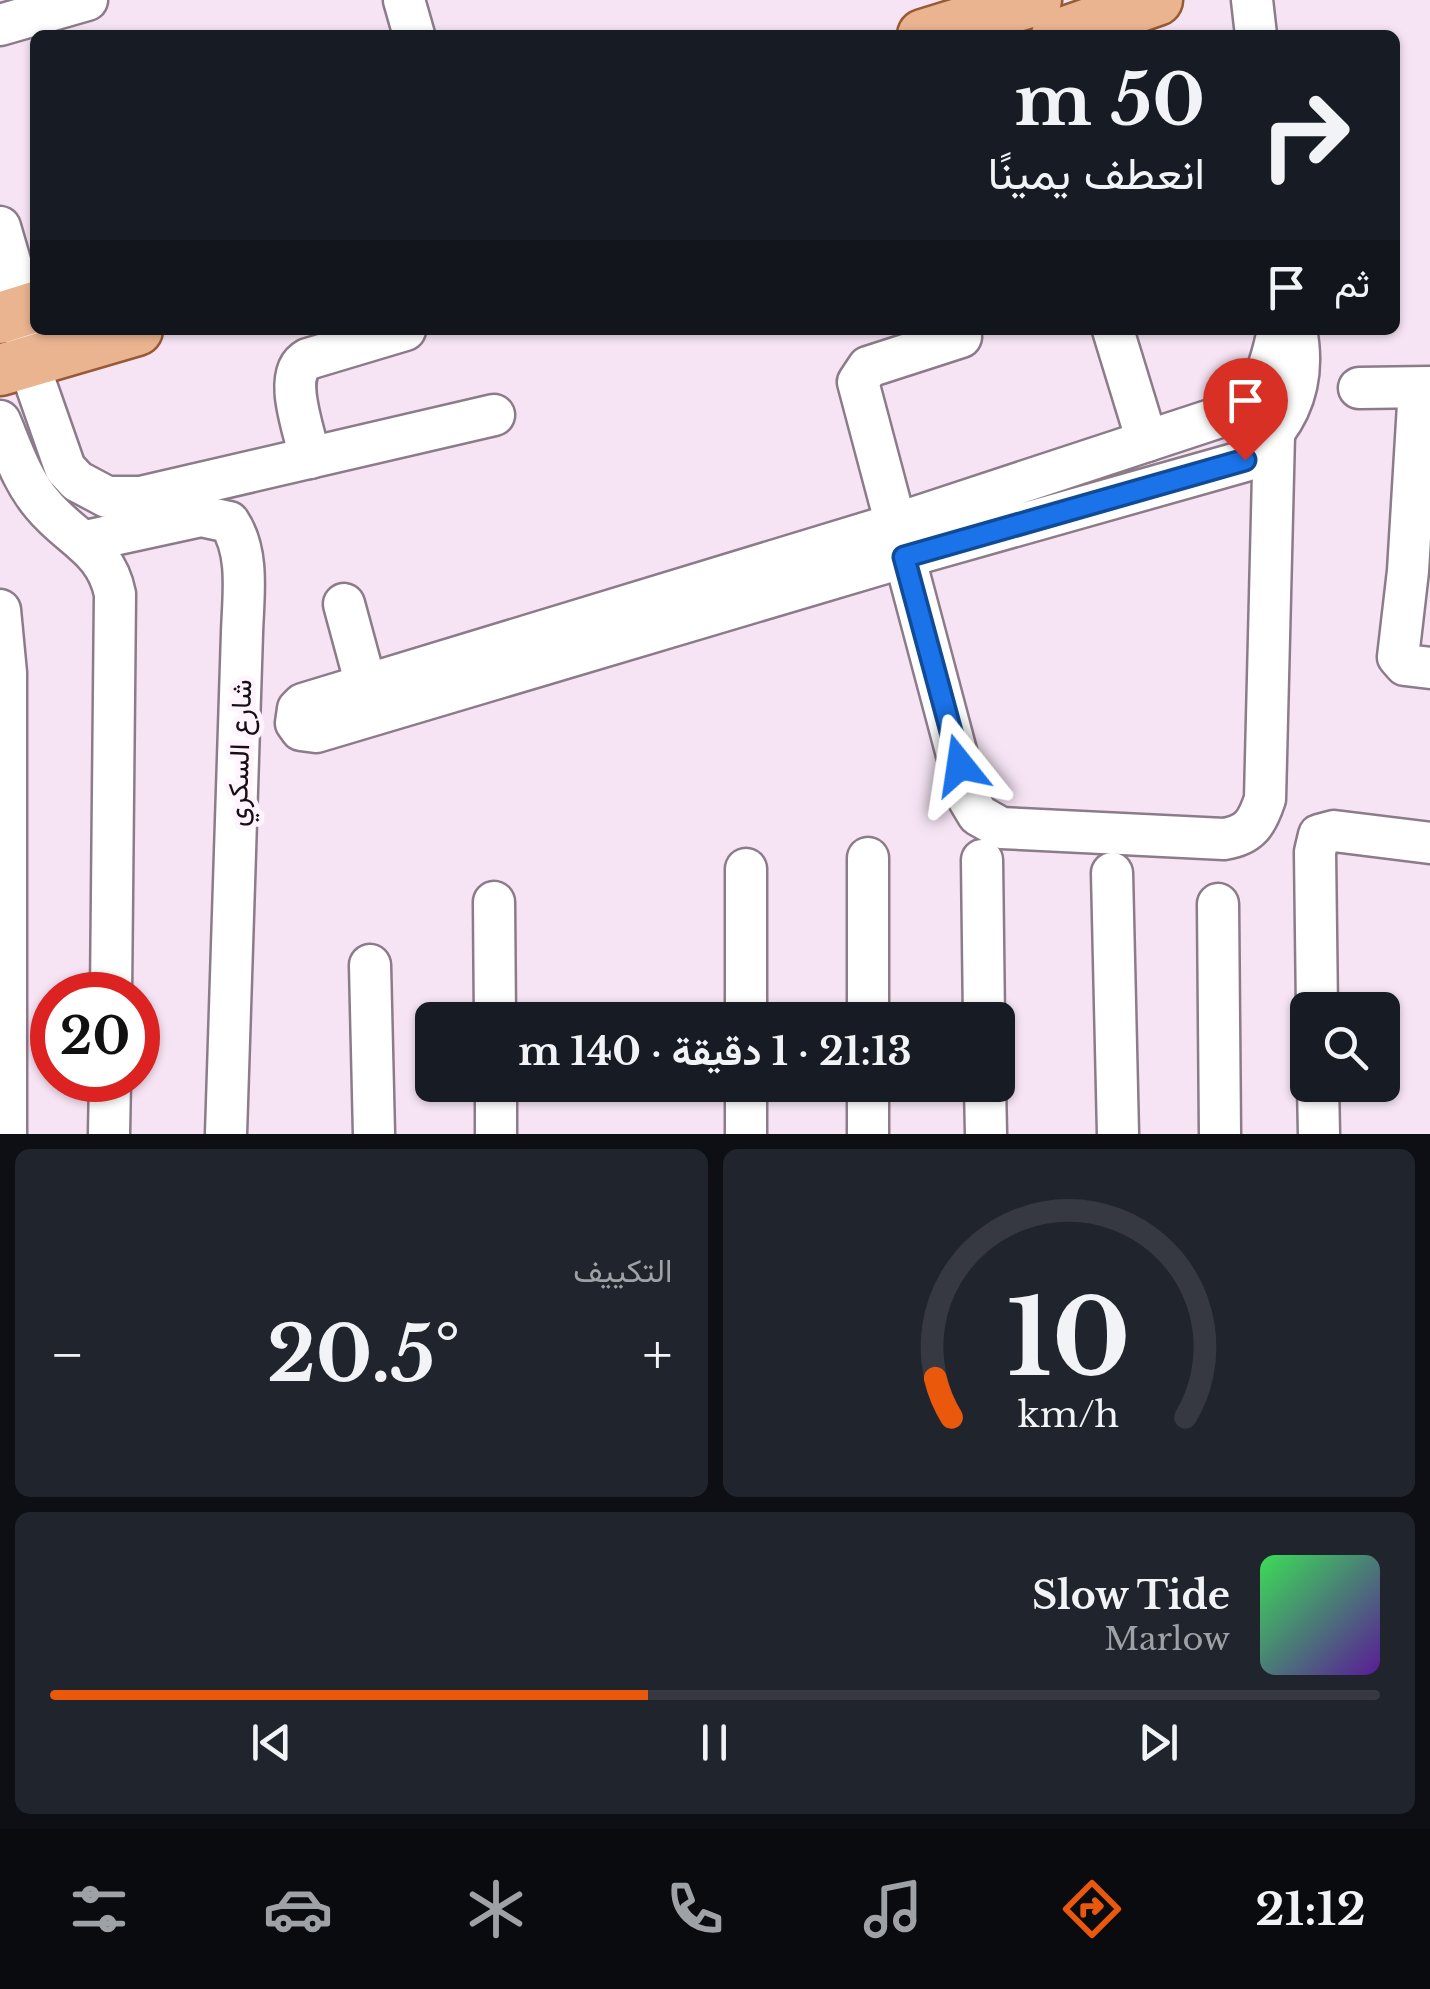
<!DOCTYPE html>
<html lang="ar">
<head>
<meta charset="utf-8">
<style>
  body { margin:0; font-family:"Libre Baskerville",Vazirmatn,serif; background:#20242c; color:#f1f3f6; direction:rtl; height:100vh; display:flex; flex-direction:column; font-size:38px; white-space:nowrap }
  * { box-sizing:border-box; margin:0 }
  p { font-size:32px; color:#9ea1a6 }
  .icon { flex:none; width:55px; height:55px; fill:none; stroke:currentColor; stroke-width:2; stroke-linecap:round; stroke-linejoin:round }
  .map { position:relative; height:1134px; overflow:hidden; direction:ltr }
  .sheet { display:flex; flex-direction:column; gap:15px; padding:15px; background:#0d0f14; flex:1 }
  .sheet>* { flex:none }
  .guide { position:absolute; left:30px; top:30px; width:1370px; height:305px; border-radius:15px; box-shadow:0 2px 8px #0004; direction:rtl; background:#171b24; color:#f1f3f6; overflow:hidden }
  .buttons { position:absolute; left:1290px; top:992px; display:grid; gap:20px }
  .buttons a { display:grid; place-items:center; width:110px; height:110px; border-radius:15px; background:#171b24; box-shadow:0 2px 8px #0004; font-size:50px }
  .speed { position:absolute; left:30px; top:972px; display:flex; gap:20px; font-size:50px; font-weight:700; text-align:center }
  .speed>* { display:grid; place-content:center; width:130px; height:130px; border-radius:50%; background:#171b24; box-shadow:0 2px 8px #0004; line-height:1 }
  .speed .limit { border:15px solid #d22; background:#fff; color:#111 }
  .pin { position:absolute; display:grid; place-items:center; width:85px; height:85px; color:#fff; margin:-102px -42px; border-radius:50% 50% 50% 0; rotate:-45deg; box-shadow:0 0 10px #0007 }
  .pin .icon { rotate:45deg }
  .me { position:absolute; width:110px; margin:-55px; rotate:345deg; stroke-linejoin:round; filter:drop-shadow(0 0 8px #0008) }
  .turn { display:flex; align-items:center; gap:35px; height:210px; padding:0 30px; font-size:45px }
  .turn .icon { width:130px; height:130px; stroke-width:2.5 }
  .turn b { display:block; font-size:70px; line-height:85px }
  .then { display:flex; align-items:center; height:95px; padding:0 30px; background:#0003; gap:20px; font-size:38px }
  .big { font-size:75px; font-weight:700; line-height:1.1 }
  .sheet .widget { flex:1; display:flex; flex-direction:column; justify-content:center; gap:15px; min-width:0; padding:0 35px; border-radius:15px; background:#20242c }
  .sheet .dial { align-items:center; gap:0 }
  .dial svg { height:260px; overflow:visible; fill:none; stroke:#363941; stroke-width:7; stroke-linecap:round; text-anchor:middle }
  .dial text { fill:#f1f3f6; stroke:none }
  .song { display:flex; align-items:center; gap:30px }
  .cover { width:120px; height:120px; border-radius:15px; background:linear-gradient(135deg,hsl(130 70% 55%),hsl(270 70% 35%)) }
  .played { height:10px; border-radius:5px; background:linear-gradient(90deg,#ea580c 45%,#363941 45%) }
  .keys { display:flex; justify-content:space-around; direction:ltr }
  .heat { display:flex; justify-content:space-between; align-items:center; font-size:55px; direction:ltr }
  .sheet .tiles { flex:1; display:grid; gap:15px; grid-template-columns:1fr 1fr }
  .widget:last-child { grid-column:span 2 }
  .trip { position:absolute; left:415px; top:1002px; width:600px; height:100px; border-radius:15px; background:#171b24; box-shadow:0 2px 8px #0004; font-weight:700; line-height:100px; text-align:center; direction:rtl }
  .tab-bar { display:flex; height:160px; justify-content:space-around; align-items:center; background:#090b0e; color:#9ea1a6 }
  .tab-bar .icon { width:70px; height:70px }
  .tab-bar .on { color:#ea580c }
  .tab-bar b { font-size:45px; color:#f1f3f6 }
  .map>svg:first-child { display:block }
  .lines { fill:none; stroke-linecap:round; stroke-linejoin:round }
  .minor-casing { stroke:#8c7c8a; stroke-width:45 }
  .major-casing { stroke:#975a35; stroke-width:55 }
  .minor { stroke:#fff; stroke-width:40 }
  .major { stroke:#ebb491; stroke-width:50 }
  .route-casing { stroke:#114b97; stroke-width:25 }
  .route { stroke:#1a73e8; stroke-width:18 }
  .labels { text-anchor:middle; stroke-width:10; stroke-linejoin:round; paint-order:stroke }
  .street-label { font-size:28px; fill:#150f14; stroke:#fff4fe }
</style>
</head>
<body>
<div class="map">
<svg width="1430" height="1134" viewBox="0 0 1430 1134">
  <rect width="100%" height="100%" fill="#f6e4f4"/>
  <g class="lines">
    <defs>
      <g id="minor">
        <polyline points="404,0 414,35"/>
        <polyline points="1252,0 1256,35"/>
        <polyline points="0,25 87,0"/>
        <polyline points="0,227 24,309 28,362 65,468 77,481 107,497 141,497 494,415"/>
        <polyline points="1113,330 1147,441"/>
        <path d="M1278,330c-8,40 -16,67 -55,86l-328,108 -592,180 -5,5 -2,14 5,7 15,2 589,-175 340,-96c43,-34 62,-76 51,-131"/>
        <path d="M961,337l-93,30 -10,15 111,418 9,15 23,13 223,11c26,-4 33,-16 41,-40l9,-365 -6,-14"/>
        <polyline points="1359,388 1430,387"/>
        <polyline points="1419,388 1408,571 1398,657 1405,665 1430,668"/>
        <path d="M0,421c12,28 22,60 43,84 27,33 63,43 72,89l-4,401"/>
        <path d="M310,458c-5,-26 -29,-84 -2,-99l97,-29"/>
        <path d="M86,541l115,-25 28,6c21,31 14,75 13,111l-16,501"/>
        <polyline points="344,604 373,711"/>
        <polyline points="0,610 6,673 6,1134"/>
        <polyline points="982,860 984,1020"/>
        <polyline points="746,869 746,1020"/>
        <polyline points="1112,873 1118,1134"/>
        <polyline points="494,902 495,1020"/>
        <polyline points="1218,904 1220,1134"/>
        <polyline points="370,965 374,1134"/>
        <polyline points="1317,1010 1315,852 1319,835 1334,831 1430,843"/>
        <polyline points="868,1020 868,858"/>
        <polyline points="496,1085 496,1134"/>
        <polyline points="746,1085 746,1134"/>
        <polyline points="985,1085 986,1134"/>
        <polyline points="1318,1085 1319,1134"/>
        <polyline points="109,1134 110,1080"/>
        <polyline points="868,1134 868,1085"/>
      </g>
      <g id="major">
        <polyline points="923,35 1036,0"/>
        <polyline points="1057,35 1157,0"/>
        <polyline points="0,318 35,307"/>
        <polyline points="0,370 137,330"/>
      </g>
    </defs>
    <use href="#minor" class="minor-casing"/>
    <use href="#major" class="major-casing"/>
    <use href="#minor" class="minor"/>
    <use href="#major" class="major"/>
  </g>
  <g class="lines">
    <defs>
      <polyline id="route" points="960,765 904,557 1245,460"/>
    </defs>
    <use href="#route" class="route-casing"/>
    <use href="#route" class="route"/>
  </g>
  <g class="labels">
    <g class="street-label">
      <text transform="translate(239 753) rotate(-88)" y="10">شارع السكري</text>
    </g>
  </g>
</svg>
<div class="buttons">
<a><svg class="icon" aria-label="search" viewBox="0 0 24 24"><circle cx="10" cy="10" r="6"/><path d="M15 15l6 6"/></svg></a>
</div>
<div class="speed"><div class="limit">20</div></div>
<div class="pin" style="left:1245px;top:460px;background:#d93025"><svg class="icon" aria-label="arrive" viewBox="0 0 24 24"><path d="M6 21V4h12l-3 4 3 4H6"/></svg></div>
<svg class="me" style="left:960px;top:765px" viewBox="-20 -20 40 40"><path d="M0-17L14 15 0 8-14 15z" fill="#1a73e8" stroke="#fff" stroke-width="4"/></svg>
<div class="trip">21:13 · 1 دقيقة · 140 m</div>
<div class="guide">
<div class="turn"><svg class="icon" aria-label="right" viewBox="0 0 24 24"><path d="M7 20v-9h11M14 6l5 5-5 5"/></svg><div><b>50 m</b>انعطف يمينًا</div></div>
<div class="then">ثم<svg class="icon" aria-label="arrive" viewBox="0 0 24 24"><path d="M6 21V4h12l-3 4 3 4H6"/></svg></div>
</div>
</div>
<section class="sheet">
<div class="tiles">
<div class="widget dial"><svg viewBox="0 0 100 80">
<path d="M14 69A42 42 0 1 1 86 69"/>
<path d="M14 69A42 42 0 0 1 9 57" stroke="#ea580c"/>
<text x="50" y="56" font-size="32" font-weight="700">10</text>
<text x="50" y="72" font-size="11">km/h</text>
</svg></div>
<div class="widget"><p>التكييف</p>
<div class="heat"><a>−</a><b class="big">20.5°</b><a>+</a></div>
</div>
<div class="widget">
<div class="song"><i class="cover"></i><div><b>Slow Tide</b><p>Marlow</p></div></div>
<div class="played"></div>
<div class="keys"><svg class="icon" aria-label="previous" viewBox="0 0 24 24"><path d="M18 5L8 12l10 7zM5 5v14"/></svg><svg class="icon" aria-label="pause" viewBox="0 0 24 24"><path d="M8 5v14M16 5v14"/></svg><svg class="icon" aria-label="next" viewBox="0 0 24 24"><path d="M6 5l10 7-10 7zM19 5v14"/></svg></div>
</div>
</div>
</section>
<nav class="tab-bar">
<b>21:12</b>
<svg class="icon on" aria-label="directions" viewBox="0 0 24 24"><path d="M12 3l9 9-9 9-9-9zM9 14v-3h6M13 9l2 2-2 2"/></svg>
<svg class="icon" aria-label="music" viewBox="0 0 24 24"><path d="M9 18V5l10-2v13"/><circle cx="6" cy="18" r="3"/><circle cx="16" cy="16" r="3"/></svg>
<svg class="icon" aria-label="phone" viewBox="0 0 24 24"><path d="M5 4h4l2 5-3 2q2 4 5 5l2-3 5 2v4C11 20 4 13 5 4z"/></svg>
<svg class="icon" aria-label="climate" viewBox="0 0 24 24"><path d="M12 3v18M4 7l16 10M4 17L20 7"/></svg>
<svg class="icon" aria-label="car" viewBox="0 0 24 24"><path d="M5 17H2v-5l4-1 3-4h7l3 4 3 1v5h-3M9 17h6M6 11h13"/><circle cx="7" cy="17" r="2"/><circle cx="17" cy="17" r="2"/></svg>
<svg class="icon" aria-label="filters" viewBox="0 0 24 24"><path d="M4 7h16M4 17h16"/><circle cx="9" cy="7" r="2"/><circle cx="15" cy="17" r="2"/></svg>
</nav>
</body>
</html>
